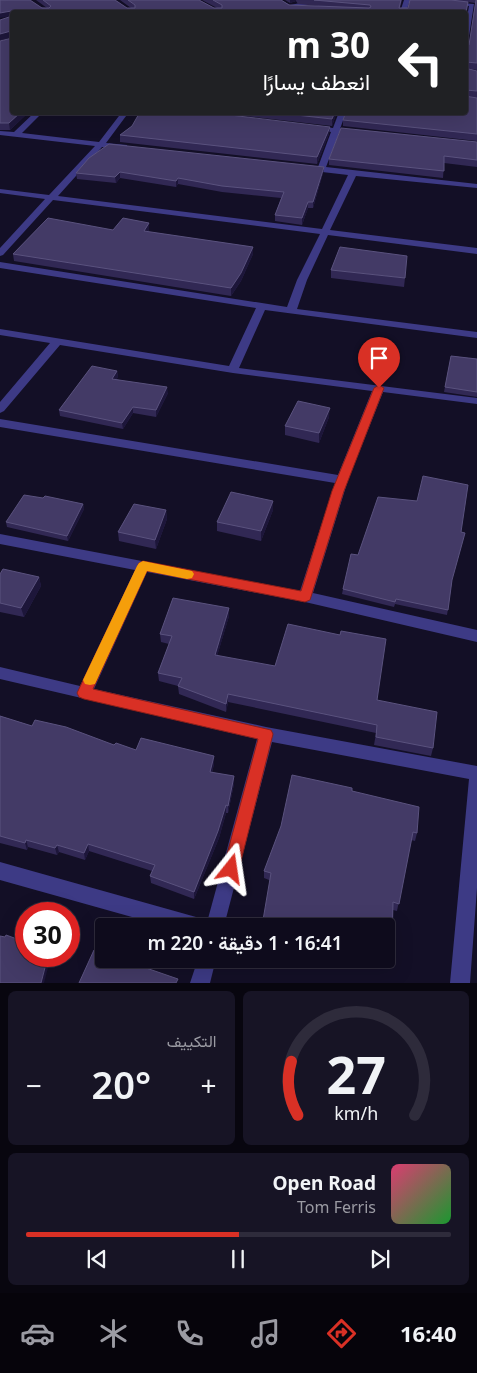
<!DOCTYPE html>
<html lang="ar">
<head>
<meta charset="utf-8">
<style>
  body { margin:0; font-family:"Noto Sans",Vazirmatn,sans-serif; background:#171425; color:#f1f3f6; direction:rtl; height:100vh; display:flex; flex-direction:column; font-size:19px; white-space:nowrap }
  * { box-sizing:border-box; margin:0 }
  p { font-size:16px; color:#9b9ba3 }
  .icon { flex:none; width:28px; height:28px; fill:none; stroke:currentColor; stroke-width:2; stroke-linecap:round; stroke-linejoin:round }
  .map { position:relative; height:983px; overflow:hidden; direction:ltr }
  .details { display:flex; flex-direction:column; gap:8px; padding:8px; background:#08060f; flex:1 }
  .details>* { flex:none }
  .top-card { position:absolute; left:10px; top:10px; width:458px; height:105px; border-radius:5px; box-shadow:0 5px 20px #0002,0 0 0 1px #2e2b3b; direction:rtl; background:#202124; color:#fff; overflow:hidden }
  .speed { position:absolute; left:15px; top:902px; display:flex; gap:10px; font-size:25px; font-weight:700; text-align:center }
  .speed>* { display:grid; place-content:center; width:65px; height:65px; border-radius:50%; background:#0e0b1c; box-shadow:0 5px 20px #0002,0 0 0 1px #2e2b3b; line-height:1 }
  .speed .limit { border:8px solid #d22; background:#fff; color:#111 }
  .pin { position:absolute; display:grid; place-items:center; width:42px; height:42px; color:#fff; margin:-51px -21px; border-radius:50% 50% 50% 0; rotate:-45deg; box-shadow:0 0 5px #0007 }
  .pin .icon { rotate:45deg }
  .me { position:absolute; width:55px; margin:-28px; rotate:15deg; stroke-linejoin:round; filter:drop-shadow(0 0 4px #0008) }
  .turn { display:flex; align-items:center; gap:18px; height:105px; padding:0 15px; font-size:22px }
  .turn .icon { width:65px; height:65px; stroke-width:2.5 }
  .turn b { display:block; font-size:35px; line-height:42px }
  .big { font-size:38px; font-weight:600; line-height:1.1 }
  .details .card { flex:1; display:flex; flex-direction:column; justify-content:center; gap:8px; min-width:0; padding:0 18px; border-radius:8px; background:#171425 }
  .details .dial { align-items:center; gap:0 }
  .dial svg { height:130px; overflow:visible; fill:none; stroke:#2e2b3b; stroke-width:7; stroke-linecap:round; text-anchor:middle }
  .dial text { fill:#f1f3f6; stroke:none }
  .song { display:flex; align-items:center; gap:15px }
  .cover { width:60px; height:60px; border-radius:8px; background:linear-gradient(135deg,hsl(340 70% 55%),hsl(130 70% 35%)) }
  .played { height:5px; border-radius:2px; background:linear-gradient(90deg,#d93025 50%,#2e2b3b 50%) }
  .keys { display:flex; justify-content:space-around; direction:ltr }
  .heat { display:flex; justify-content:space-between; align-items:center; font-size:28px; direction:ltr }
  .details .tiles { flex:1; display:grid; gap:8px; grid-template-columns:1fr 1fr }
  .card:last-child { grid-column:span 2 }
  .trip { position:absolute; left:95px; top:918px; width:300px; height:50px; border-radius:5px; background:#0e0b1c; box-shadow:0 5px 20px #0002,0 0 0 1px #2e2b3b; font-weight:600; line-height:50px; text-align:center; direction:rtl }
  .menu { display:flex; height:80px; justify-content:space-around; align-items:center; background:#06040b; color:#9b9ba3 }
  .menu .icon { width:35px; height:35px }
  .menu .selected { color:#d93025 }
  .menu b { font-size:22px; color:#f1f3f6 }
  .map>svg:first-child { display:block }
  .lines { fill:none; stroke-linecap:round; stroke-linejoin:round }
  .minor { fill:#3d3a85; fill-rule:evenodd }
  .wall { fill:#312854 }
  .shaded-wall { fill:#1d163a }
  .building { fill:#433a66; stroke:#5a527e }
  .route { fill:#d93025; stroke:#8d1f18 }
  .slow { fill:#f59e0b }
</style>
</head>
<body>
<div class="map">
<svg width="477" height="983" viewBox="0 0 477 983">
  <rect width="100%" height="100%" fill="#130f26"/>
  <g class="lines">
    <g class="minor">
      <polygon points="274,0 281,0 290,5 316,0 328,0 289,9"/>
      <polygon points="404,0 410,0 406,12 400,12"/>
      <polygon points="422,0 474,4 467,49 465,50 465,30 469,6"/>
      <polygon points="35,112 43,112 22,133 99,142 122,112 129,112 106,143 127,145 127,149 102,147 58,196 322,229 348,175 305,170 304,168 308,166 318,167 331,132 309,128 313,126 333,128 339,112 346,112 340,129 359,133 355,135 339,133 326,167 477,184 477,188 356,176 330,230 477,248 477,254 328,235 307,280 297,309 477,332 477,338 265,310 239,368 477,398 477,404 383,392 348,480 313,593 477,630 477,642 305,602 147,572 94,689 266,727 477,766 477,888 470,983 450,983 469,779 272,742 224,926 206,926 257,739 0,679 0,667 80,686 135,570 0,544 0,534 300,591 335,483 0,427 0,419 338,475 372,391 233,373 60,345 4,411 0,413 0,402 50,343 0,335 0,329 229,366 256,308 0,268 0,262 287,307 297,280 320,234 53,200 3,255 0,256 0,248 45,199 0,193 0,189 49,195 95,146 0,135 0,131 14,132"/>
      <polygon points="0,862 196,917 203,919 205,926 164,926 0,880"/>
      <polygon points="198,959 216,959 210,983 190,983"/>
    </g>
  </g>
  <g class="wall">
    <polygon points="0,0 47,8 36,0 115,0 127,8 131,8 120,0 199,0 214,8 217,8 202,0 281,0 289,5 329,7 298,4 296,1 290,3 285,0 402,0 400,8 408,8 410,0 477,0 477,70 466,68 477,71 477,98 469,97 477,98 477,141 343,126 343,120 465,45 466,46 469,45 475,3 468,2 465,19 12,12 12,38 12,37 0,40 12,17"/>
    <polygon points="0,41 12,112 29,112 10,130 0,130"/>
    <polygon points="210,112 337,112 332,126"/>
    <polygon points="132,126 330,127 329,134 317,164 120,142 120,135"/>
    <polygon points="477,142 477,167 444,163 443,178 329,165 329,159"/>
    <polygon points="324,167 323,173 313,208 308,208 302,225 275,221 275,215 281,198 222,192 178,184 176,187 120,178 116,183 77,179 76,173"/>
    <polygon points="149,223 149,230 148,232 253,247 253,254 241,281 231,296 14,261 13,254 113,230"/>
    <polygon points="331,270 405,278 404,287 331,278"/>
    <polygon points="451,356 477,359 477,397 444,392"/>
    <polygon points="117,371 118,377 116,379 168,393 156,417 133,413 123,429 60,416 59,410"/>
    <polygon points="329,417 319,443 285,435 285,426"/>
    <polygon points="43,498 83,504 84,509 68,541 7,527 6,522"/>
    <polygon points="166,510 167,519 156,549 119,541 118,532"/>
    <polygon points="273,510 261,541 217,531 217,522"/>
    <polygon points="358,555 452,581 447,615 395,604 394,607 342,594 343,589"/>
    <polygon points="0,574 39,577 41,586 24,617 0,612"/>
    <polygon points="229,608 229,616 217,656 377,700 433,748 431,756 374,745 376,733 228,702 226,712 179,694 178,686 159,681 158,673 169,644 161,642 160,634"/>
    <polygon points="0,716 32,726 136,750 214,764 212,773 234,776 234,784 228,813 226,813 219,838 194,899 151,883 150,876 152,871 89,851 85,860 59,852 57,855 28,847 27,850 0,843"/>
    <polygon points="352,791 417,833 415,841 411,840 397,911 393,910 392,943 390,950 386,950 386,926 264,878 264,871"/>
  </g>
  <g class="shaded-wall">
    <polygon points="290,0 296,0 296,1 290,3"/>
    <polygon points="11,11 12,16 0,18 0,13"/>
    <polygon points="11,31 12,37 0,40 0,34"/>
    <polygon points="21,112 29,112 10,130 9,123"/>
    <polygon points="335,112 337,112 332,126 332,119"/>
    <polygon points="330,127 329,134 317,164 317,157"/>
    <polygon points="324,167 323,173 313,208 313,202"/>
    <polygon points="120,172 120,178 116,183 115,177"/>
    <polygon points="178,178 178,184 176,187 176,181"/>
    <polygon points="308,202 308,208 302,225 302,218"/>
    <polygon points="149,223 149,230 144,239 144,231"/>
    <polygon points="253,247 253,254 241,281 231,296 231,288"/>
    <polygon points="117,371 118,377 113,385 112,379"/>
    <polygon points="167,387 168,393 156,417 156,410"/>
    <polygon points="133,407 133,413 123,429 122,423"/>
    <polygon points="330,408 329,417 319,443 319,433"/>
    <polygon points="273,501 273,510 261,541 261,531"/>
    <polygon points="83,504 84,509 68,541 67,536"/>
    <polygon points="166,510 167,519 156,549 155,540"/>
    <polygon points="39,577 41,586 24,617 21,608"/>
    <polygon points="229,608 229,616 215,663 215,655"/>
    <polygon points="228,694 228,702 226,712 226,704"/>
    <polygon points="214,756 214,764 210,780 210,772"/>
    <polygon points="234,776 234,784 228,813 228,806"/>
    <polygon points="226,805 226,813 219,838 194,899 194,892"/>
    <polygon points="26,840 28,847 27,850 25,843"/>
    <polygon points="88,844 89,851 85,860 84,853"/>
    <polygon points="57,845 59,852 57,855 55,848"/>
    <polygon points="48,956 51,956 44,983 41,983"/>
  </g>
  <g class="building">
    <polygon points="0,0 30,0 42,8 49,8 51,6 43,0 115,0 127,8 135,8 135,5 128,0 199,0 214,8 222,8 222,5 213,0 281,0 289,5 369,8 371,7 370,5 314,0 401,0 399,8 408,8 410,0 451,0 468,2 465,18 465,12 12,12 12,15 11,11 0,13"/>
    <polygon points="476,0 477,0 477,63 466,62 465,65 465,45 466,46 469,45"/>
    <polygon points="12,16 12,33 11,31 0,34 0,20"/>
    <polygon points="12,38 12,112 21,112 9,123 0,123 0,41"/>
    <polygon points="465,68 477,71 477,91 466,90 465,93"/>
    <polygon points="465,96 477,98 477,134 343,120 346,112 465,112"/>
    <polygon points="140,112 205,112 330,127 317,157 120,135 132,126"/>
    <polygon points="269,112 335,112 332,119"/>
    <polygon points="341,128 477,142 477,160 444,156 444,171 329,159"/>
    <polygon points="109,144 324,167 313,202 308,202 302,218 275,215 284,192 222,186 178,178 176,181 120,172 115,177 76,173 89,158"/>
    <polygon points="48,218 113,230 123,218 149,223 144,231 253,247 241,273 231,288 13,254"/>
    <polygon points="340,247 407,256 405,278 331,270"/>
    <polygon points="451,356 477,359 477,392 445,387"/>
    <polygon points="92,366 117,371 112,379 167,387 156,410 133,407 122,423 59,410"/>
    <polygon points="298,401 330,408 319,433 285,426"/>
    <polygon points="423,476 468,485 461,532 465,533 452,580 448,610 396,599 395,602 343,589 351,554 358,555 378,497 417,501"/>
    <polygon points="231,492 273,501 261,531 217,522"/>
    <polygon points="24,495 43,498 45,496 83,504 67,536 6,522"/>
    <polygon points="134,504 166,510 155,540 118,532"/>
    <polygon points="3,569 39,577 21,608 0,603 0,574"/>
    <polygon points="173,598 229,608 215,655 275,666 288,624 340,635 341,631 386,639 377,700 437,712 433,748 376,737 377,725 228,694 226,704 178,686 182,678 158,673 172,636 160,634"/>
    <polygon points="0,716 32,726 35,720 66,727 114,745 116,743 136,750 141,738 214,756 210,772 234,776 228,806 226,805 218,831 194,892 150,876 155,865 88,844 84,853 57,845 55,848 26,840 25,843 0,836"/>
    <polygon points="292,775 352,788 352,791 419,807 417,833 413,832 399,904 393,902 392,943 386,942 386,926 262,926 271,873 264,871 281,826"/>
    <polygon points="6,935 17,939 26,940 26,956 48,956 41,983 0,983 0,936 5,937"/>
    <polygon points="94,950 104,953 104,959 120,959 178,979 176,983 79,983"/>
  </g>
  <polygon class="route" points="379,385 384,388 344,491 310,600 305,602 147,571 93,689 271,730 273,734 239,869 236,874 231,877 225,874 223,869 258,739 84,699 79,697 77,693 139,563 143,561 301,591 332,491 374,388"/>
  <polygon class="slow" points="143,561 187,570 192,571 194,574 192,578 187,579 147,571 95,684 90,685 85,684 83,680 137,566 139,563"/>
</svg>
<div class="speed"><div class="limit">30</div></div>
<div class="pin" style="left:379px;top:388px;background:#d93025"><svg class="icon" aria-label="arrive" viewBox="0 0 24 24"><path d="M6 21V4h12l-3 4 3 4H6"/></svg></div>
<svg class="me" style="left:231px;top:869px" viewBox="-20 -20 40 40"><path d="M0-17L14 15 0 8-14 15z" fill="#d93025" stroke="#fff" stroke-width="4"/></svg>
<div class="trip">16:41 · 1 دقيقة · 220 m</div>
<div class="top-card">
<div class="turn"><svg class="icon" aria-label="left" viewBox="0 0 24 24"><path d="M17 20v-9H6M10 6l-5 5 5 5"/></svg><div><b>30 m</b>انعطف يسارًا</div></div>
</div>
</div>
<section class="details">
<div class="tiles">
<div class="card dial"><svg viewBox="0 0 100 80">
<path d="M14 69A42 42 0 1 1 86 69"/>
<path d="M14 69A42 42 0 0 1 10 36" stroke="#d93025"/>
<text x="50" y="56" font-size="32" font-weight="700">27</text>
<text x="50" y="72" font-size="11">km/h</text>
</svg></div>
<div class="card"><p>التكييف</p>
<div class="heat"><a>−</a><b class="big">20°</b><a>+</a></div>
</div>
<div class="card">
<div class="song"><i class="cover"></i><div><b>Open Road</b><p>Tom Ferris</p></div></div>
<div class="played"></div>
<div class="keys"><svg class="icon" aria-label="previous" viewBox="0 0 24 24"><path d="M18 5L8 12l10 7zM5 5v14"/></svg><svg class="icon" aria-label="pause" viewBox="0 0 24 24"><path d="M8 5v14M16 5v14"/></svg><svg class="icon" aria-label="next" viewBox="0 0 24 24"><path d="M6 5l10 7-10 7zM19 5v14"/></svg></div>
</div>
</div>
</section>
<nav class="menu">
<b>16:40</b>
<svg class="icon selected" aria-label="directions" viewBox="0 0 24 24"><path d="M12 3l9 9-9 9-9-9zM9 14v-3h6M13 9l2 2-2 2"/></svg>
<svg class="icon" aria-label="music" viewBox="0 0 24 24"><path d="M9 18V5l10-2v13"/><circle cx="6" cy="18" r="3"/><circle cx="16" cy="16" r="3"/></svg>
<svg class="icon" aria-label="phone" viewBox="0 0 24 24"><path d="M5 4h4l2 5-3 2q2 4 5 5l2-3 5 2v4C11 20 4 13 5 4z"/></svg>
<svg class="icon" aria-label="climate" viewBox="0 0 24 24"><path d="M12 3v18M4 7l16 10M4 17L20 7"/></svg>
<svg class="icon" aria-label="car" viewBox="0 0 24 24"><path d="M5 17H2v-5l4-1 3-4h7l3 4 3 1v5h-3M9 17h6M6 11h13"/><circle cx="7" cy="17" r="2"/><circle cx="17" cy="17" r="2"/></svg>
</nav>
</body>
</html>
